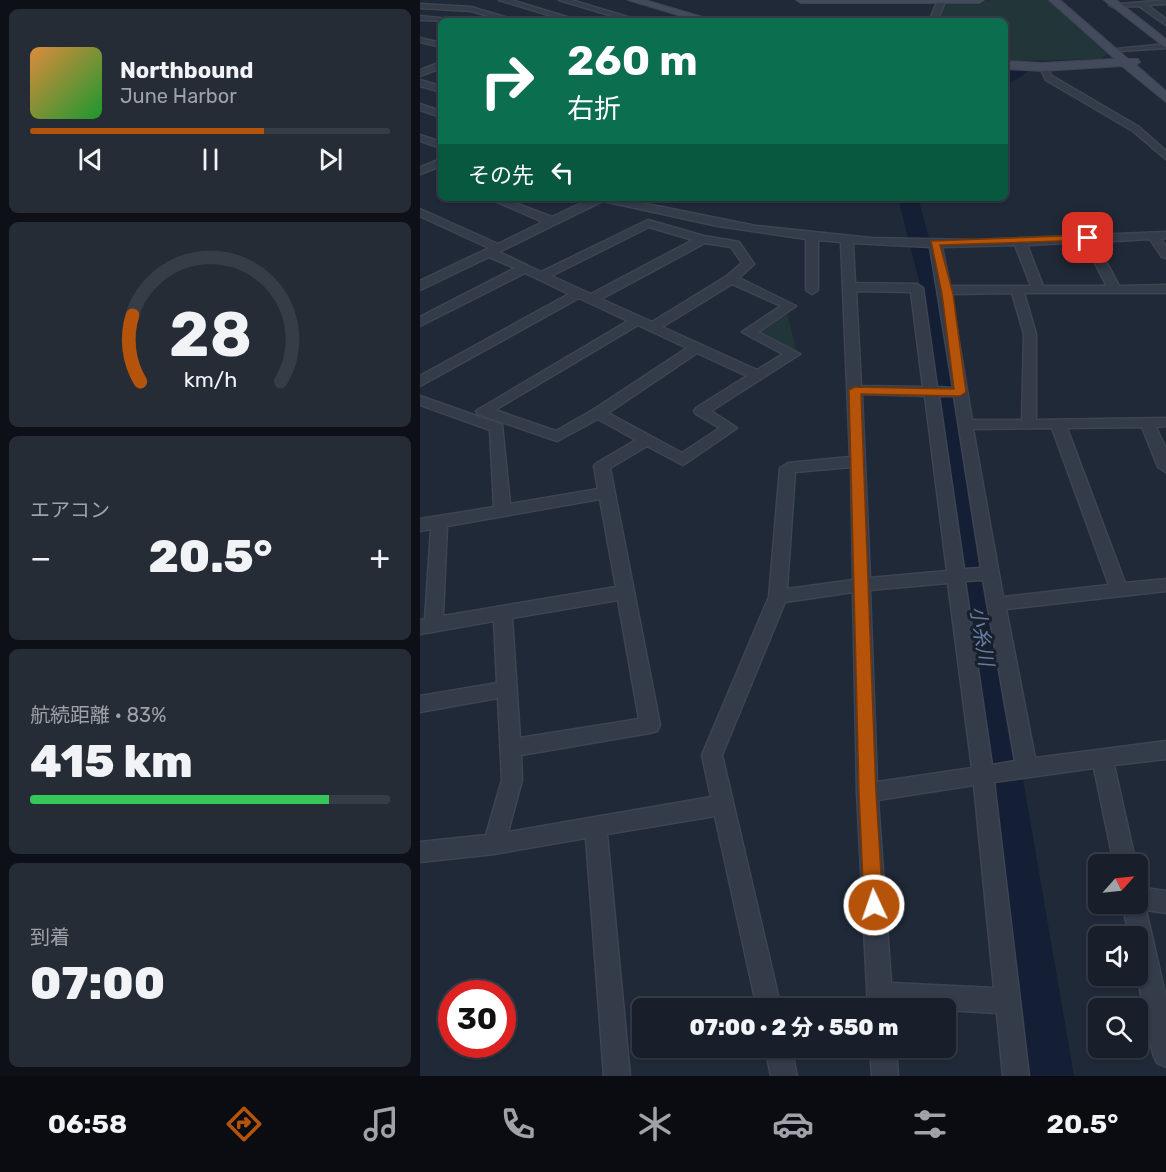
<!DOCTYPE html>
<html lang="ja">
<head>
<meta charset="utf-8">
<style>
  body { margin:0; font-family:Rubik,"Noto Sans JP",sans-serif; background:#252c36; color:#f1f3f6; height:100vh; display:flex; flex-direction:column; font-size:22px; white-space:nowrap }
  * { box-sizing:border-box; margin:0 }
  p { font-size:20px; color:#9fa2a8 }
  .icon { flex:none; width:33px; height:33px; fill:none; stroke:currentColor; stroke-width:2; stroke-linecap:round; stroke-linejoin:round }
  .map { position:relative; flex:1; overflow:hidden }
  .panel { display:flex; flex-direction:column; gap:9px; padding:9px; background:#0d1117; width:420px }
  .panel>* { flex:none }
  .guide { position:absolute; left:18px; top:18px; width:570px; height:183px; border-radius:9px; box-shadow:0 2px 4px #0004,0 0 0 2px #363d47; background:#0b6e4f; color:#fff; overflow:hidden }
  .needle { width:39px; rotate:63deg }
  .controls { position:absolute; left:668px; top:854px; display:grid; gap:12px }
  .controls a { display:grid; place-items:center; width:60px; height:60px; border-radius:9px; background:#181f2a; box-shadow:0 2px 4px #0004,0 0 0 2px #363d47; font-size:30px }
  .speed { position:absolute; left:18px; top:980px; display:flex; gap:12px; font-size:30px; font-weight:700; text-align:center }
  .speed>* { display:grid; place-content:center; width:78px; height:78px; border-radius:50%; background:#181f2a; box-shadow:0 2px 4px #0004,0 0 0 2px #363d47; line-height:1 }
  .speed .limit { border:9px solid #d22; background:#fff; color:#111 }
  .pin { position:absolute; display:grid; place-items:center; width:51px; height:51px; color:#fff; margin:-26px; border-radius:12px; box-shadow:0 3px 9px #0006 }
  .me { position:absolute; width:66px; margin:-33px; rotate:357deg; stroke-linejoin:round; filter:drop-shadow(0 0 4px #0008) }
  .turn { display:flex; align-items:center; gap:21px; height:126px; padding:0 30px; font-size:27px }
  .turn .icon { width:78px; height:78px; stroke-width:2.5 }
  .turn b { display:block; font-size:42px; line-height:51px }
  .then { display:flex; align-items:center; height:57px; padding:0 30px; background:#0003; gap:12px; font-size:22px }
  .big { font-size:45px; font-weight:800; line-height:1.1 }
  .panel .tile { flex:1; display:flex; flex-direction:column; justify-content:center; gap:9px; min-width:0; padding:0 21px; border-radius:9px; background:#252c36 }
  .panel .dial { align-items:center; gap:0 }
  .dial svg { height:156px; overflow:visible; fill:none; stroke:#363d47; stroke-width:7; stroke-linecap:round; text-anchor:middle }
  .dial text { fill:#f1f3f6; stroke:none }
  .song { display:flex; align-items:center; gap:18px }
  .cover { width:72px; height:72px; border-radius:9px; background:linear-gradient(135deg,hsl(30 70% 55%),hsl(130 70% 35%)) }
  .played { height:6px; border-radius:3px; background:linear-gradient(90deg,#b45309 65%,#363d47 65%) }
  .keys { display:flex; justify-content:space-around; direction:ltr }
  .heat { display:flex; justify-content:space-between; align-items:center; font-size:33px; direction:ltr }
  .charge { height:9px; border-radius:4px; background:linear-gradient(90deg,#34c759 83%,#363d47 0) }
  .trip { position:absolute; left:212px; top:998px; width:324px; height:60px; border-radius:9px; background:#181f2a; box-shadow:0 2px 4px #0004,0 0 0 2px #363d47; font-weight:800; line-height:60px; text-align:center }
  .dock { display:flex; height:96px; justify-content:space-around; align-items:center; background:#0a0c11; color:#9fa2a8 }
  .dock .icon { width:42px; height:42px }
  .dock .on { color:#b45309 }
  .dock b { font-size:27px; color:#f1f3f6 }
  main { display:flex; flex:1; min-height:0 }
  .map>svg:first-child { display:block }
  .green { fill:#223539 }
  .lines { fill:none; stroke-linecap:round; stroke-linejoin:round }
  .river { fill:#141f36; fill-rule:evenodd }
  .street-casing { stroke:#3d4452; stroke-width:3 }
  .secondary-casing { stroke:#3d4452; stroke-width:2 }
  .street { fill:#343b49; fill-rule:evenodd }
  .secondary { fill:#424a5c; fill-rule:evenodd }
  .route { fill:#b45309; stroke:#753606; stroke-width:1.5 }
  .labels { text-anchor:middle; stroke-width:6; stroke-linejoin:round; paint-order:stroke }
  .water-label { font-size:20px; font-style:italic; fill:#667da5; stroke:#19202d }
</style>
</head>
<body>
<main>
<section class="panel">
<div class="tile">
<div class="song"><i class="cover"></i><div><b>Northbound</b><p>June Harbor</p></div></div>
<div class="played"></div>
<div class="keys"><svg class="icon" aria-label="previous" viewBox="0 0 24 24"><path d="M18 5L8 12l10 7zM5 5v14"/></svg><svg class="icon" aria-label="pause" viewBox="0 0 24 24"><path d="M8 5v14M16 5v14"/></svg><svg class="icon" aria-label="next" viewBox="0 0 24 24"><path d="M6 5l10 7-10 7zM19 5v14"/></svg></div>
</div>
<div class="tile dial"><svg viewBox="0 0 100 80">
<path d="M14 69A42 42 0 1 1 86 69"/>
<path d="M14 69A42 42 0 0 1 10 35" stroke="#b45309"/>
<text x="50" y="56" font-size="32" font-weight="700">28</text>
<text x="50" y="72" font-size="11">km/h</text>
</svg></div>
<div class="tile"><p>エアコン</p>
<div class="heat"><a>−</a><b class="big">20.5°</b><a>+</a></div>
</div>
<div class="tile"><p>航続距離 · 83%</p><b class="big">415 km</b><div class="charge"></div></div>
<div class="tile"><p>到着</p><b class="big">07:00</b></div>
</section>
<div class="map">
<svg width="746" height="1076" viewBox="0 0 746 1076">
  <rect width="100%" height="100%" fill="#202938"/>
  <g class="green">
    <polygon points="573,0 628,0 687,54 681,59 585,61 585,21 518,21 524,4"/>
    <polygon points="367,312 377,354 332,334"/>
  </g>
  <g class="lines">
    <g class="river">
      <polygon points="601,65 606,67 609,70 606,73 585,86 585,74"/>
      <polygon points="478,198 498,198 522,285 562,540 654,1076 608,1076 532,540 500,285"/>
    </g>
    <defs>
      <g id="street">
        <polygon points="79,0 91,0 160,21 148,21"/>
        <polygon points="139,0 151,0 221,21 209,21"/>
        <polygon points="518,0 525,2 517,21 509,21"/>
        <polygon points="746,0 746,4 727,5 746,19 746,25 719,6 693,7 689,5"/>
        <polygon points="0,4 51,7 98,21 86,21 51,11 0,8"/>
        <polygon points="0,16 29,19 33,21 0,20"/>
        <polygon points="0,38 21,43 21,47 0,42"/>
        <polygon points="746,44 746,48 701,51 697,49"/>
        <polygon points="21,62 21,68 0,76 0,70"/>
        <polygon points="619,65 625,65 632,76 719,127 746,151 746,159 713,131 626,80"/>
        <polygon points="0,80 21,86 21,92 0,86"/>
        <polygon points="0,104 21,111 21,117 0,110"/>
        <polygon points="0,135 21,142 21,148 0,141"/>
        <polygon points="21,159 21,166 0,174 0,167"/>
        <path d="M68,198h14l50,19 40,-19h25l139,28 115,12 103,2 192,-8v6l-5,1 5,7v12l-4,-1 -12,-18 -54,3 23,44 47,-1v8h-142l12,41v86l130,-2v8l-10,1 10,22v23l-8,-5 -16,-40 -75,1 58,155 41,-4v12l-160,18 29,149 131,-17v18l-52,6 22,99h-22l-20,-96 -100,14 35,294h-26l-6,-63 -52,-3v-2h-77l-11,-215 -4,-201 -68,10 -63,153 59,253h-24l-42,-192 -108,18 23,242h-26l-18,-238 -92,16 -74,8v-20l66,-7 16,-55 -4,-82 -78,14v-16l77,-13 -3,-62 -74,13v-14l5,-1 6,-90 -11,2v-12l74,-12 -4,-77 -70,-25v-9l82,29 8,79 88,-15 -4,-23 3,-3 39,-23 -38,-21 -41,22 -79,-27 -2,-3 152,-90 -49,-23 -159,88v-10l149,-82 -44,-21 -105,53v-9l95,-49 -26,-11 -69,33v-9l69,-33 -69,-32v-7l78,35 45,-22zM183,201l115,25 88,13v51l6,4 6,-4v-50l23,2 9,215 -62,6 -8,5 -11,129 -67,158 9,42 -203,35 14,-52 -1,-25 129,-22 7,-2 3,-6 -50,-257 37,-22 36,19 54,-37 -26,-17 89,-57 -42,-22 38,-26 -57,-28 15,-14 -15,-22 -35,-6 -56,-16 -107,52 -42,-20zM229,227l44,13 -102,54 -40,-18zM664,242l23,44h-64l-16,-41zM285,243l26,4 11,16 -15,13 -75,46 -51,-23zM433,243l77,4 23,141 -16,-1 -14,-99 -6,-4 -62,-1zM595,245l16,41h-81l-8,-39zM312,284l49,22 -39,26 41,22 -26,16 -95,-43zM436,291l55,1 12,95 -62,-1zM592,293l12,41 -2,86h-50l-21,-126zM218,325l49,23 -94,62 -37,21 -61,-21zM277,353l50,23 -51,32 -2,3 2,3 24,14 -38,25 -74,-40zM442,394l63,2 22,175 -77,7zM519,396h15l27,172 -17,1zM632,428l57,157 -106,12 -30,-168zM431,467l2,113 -66,9 8,-117zM180,499l16,88 -173,29 4,-90zM563,580l32,181 -23,4 -27,-184zM528,583l24,185 -95,14 -7,-192zM198,600l21,119 -119,19 -8,-120zM554,785l20,203 -103,-5 -13,-183z"/>
        <polygon points="717,887 746,891 746,913 726,910 746,998 746,1067 737,1063 733,1054 717,975 717,936 709,936 702,903 717,903"/>
        <polygon points="345,1047 371,1047 377,1076 351,1076"/>
        <polygon points="450,1047 476,1047 478,1076 452,1076"/>
      </g>
      <g id="secondary">
        <polygon points="208,0 225,0 296,21 278,21"/>
        <polygon points="376,0 564,0 559,3 381,3"/>
        <polygon points="629,0 640,0 708,59 718,59 720,62 716,65 746,91 746,102 702,66 622,71 585,69 585,61 622,63 695,59"/>
        <polygon points="684,0 696,0 746,39 746,48"/>
      </g>
    </defs>
    <use href="#street" class="street-casing"/>
    <use href="#secondary" class="secondary-casing"/>
    <use href="#street" class="street"/>
    <use href="#secondary" class="secondary"/>
  </g>
  <polygon class="route" points="668,235 671,236 671,240 520,245 533,294 546,392 540,396 441,394 456,793 463,905 461,912 454,914 447,912 444,905 439,793 429,390 435,387 534,389 522,294 511,241"/>
  <g class="labels">
    <g class="water-label">
      <text transform="translate(562 636) rotate(81)" y="7">小糸川</text>
    </g>
  </g>
</svg>
<div class="controls">
<a><svg class="needle" viewBox="-14 -14 28 28"><path d="M0-13l5 13h-10z" fill="#e53935"/><path d="M0 13l5-13h-10z" fill="#9fa2a8"/></svg></a>
<a><svg class="icon" aria-label="sound" viewBox="0 0 24 24"><path d="M4 9h4l5-4v14l-5-4H4zM17 9q2 3 0 6"/></svg></a>
<a><svg class="icon" aria-label="search" viewBox="0 0 24 24"><circle cx="10" cy="10" r="6"/><path d="M15 15l6 6"/></svg></a>
</div>
<div class="speed"><div class="limit">30</div></div>
<div class="pin" style="left:668px;top:238px;background:#d93025"><svg class="icon" aria-label="arrive" viewBox="0 0 24 24"><path d="M6 21V4h12l-3 4 3 4H6"/></svg></div>
<svg class="me" style="left:454px;top:905px" viewBox="-20 -20 40 40"><circle r="17" fill="#b45309" stroke="#fff" stroke-width="3"/><path d="M0-11L8 9 0 5-8 9z" fill="#fff"/></svg>
<div class="trip">07:00 · 2 分 · 550 m</div>
<div class="guide">
<div class="turn"><svg class="icon" aria-label="right" viewBox="0 0 24 24"><path d="M7 20v-9h11M14 6l5 5-5 5"/></svg><div><b>260 m</b>右折</div></div>
<div class="then">その先<svg class="icon" aria-label="left" viewBox="0 0 24 24"><path d="M17 20v-9H6M10 6l-5 5 5 5"/></svg></div>
</div>
</div>
</main>
<nav class="dock">
<b>06:58</b>
<svg class="icon on" aria-label="directions" viewBox="0 0 24 24"><path d="M12 3l9 9-9 9-9-9zM9 14v-3h6M13 9l2 2-2 2"/></svg>
<svg class="icon" aria-label="music" viewBox="0 0 24 24"><path d="M9 18V5l10-2v13"/><circle cx="6" cy="18" r="3"/><circle cx="16" cy="16" r="3"/></svg>
<svg class="icon" aria-label="phone" viewBox="0 0 24 24"><path d="M5 4h4l2 5-3 2q2 4 5 5l2-3 5 2v4C11 20 4 13 5 4z"/></svg>
<svg class="icon" aria-label="climate" viewBox="0 0 24 24"><path d="M12 3v18M4 7l16 10M4 17L20 7"/></svg>
<svg class="icon" aria-label="car" viewBox="0 0 24 24"><path d="M5 17H2v-5l4-1 3-4h7l3 4 3 1v5h-3M9 17h6M6 11h13"/><circle cx="7" cy="17" r="2"/><circle cx="17" cy="17" r="2"/></svg>
<svg class="icon" aria-label="filters" viewBox="0 0 24 24"><path d="M4 7h16M4 17h16"/><circle cx="9" cy="7" r="2"/><circle cx="15" cy="17" r="2"/></svg>
<b>20.5°</b>
</nav>
</body>
</html>
